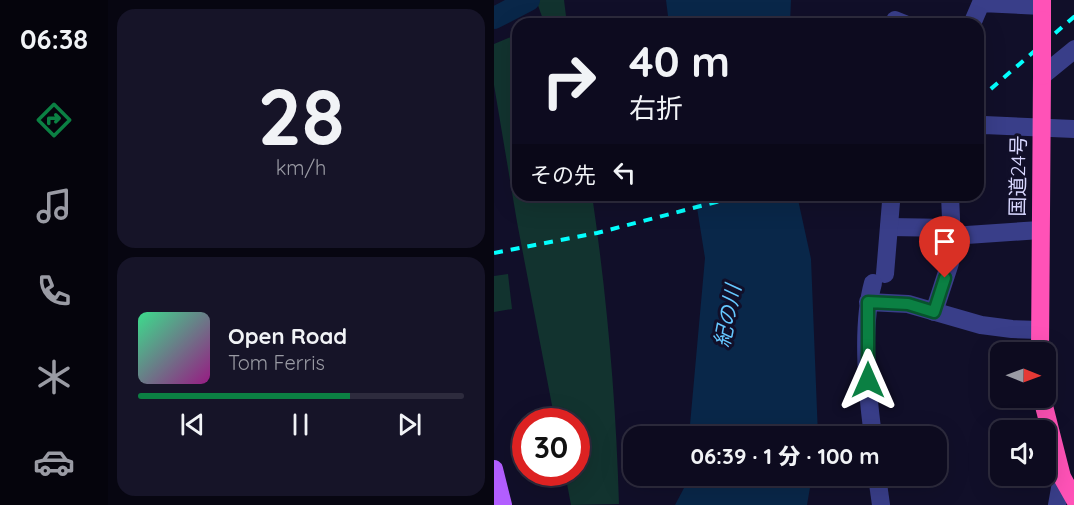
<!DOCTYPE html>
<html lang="ja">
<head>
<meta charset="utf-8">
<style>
  body { margin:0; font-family:Quicksand,"Noto Sans JP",sans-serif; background:#161428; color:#f1f3f6; height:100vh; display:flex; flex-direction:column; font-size:22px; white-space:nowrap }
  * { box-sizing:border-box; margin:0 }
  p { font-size:20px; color:#9a9ba4 }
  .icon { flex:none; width:33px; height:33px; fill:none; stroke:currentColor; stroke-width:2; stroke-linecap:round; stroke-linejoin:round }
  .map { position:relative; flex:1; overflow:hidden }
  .drawer { display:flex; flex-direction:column; gap:9px; padding:9px; background:#070611; width:386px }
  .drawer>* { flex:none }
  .guide { position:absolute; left:18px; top:18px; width:472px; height:183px; border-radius:18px; box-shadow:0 6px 24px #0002,0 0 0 2px #2d2b3d; background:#0d0b1f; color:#f1f3f6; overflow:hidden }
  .needle { width:39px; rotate:91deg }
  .controls { position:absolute; left:496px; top:342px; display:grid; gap:12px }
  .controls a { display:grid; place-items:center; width:66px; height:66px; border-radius:12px; background:#0d0b1f; box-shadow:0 6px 24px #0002,0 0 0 2px #2d2b3d; font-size:30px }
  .speed { position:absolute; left:18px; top:408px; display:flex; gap:12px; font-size:30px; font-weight:700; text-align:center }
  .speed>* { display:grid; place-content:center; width:78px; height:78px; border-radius:50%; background:#0d0b1f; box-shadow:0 6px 24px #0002,0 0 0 2px #2d2b3d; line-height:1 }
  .speed .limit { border:9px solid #d22; background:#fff; color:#111 }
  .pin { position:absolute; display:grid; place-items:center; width:51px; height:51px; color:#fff; margin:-62px -26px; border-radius:50% 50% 50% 0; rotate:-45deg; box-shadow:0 0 6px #0007 }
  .pin .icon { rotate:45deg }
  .me { position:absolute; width:66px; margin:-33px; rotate:0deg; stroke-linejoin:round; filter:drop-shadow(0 0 4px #0008) }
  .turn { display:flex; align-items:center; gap:21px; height:126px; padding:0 18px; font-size:27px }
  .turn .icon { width:78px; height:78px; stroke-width:2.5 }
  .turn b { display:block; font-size:42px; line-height:51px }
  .then { display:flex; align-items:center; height:57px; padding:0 18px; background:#0003; gap:12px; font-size:22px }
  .drawer .card { flex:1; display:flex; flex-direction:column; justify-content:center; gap:9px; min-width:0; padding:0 21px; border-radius:18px; background:#161428 }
  .drawer .dial { align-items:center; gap:0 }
  .dial b { font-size:78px; line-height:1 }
  .song { display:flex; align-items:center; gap:18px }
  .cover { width:72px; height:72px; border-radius:9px; background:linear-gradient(135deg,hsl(150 70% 55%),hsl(310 70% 35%)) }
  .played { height:6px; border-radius:3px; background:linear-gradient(90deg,#0b8043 65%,#2d2b3d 65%) }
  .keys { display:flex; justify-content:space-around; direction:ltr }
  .trip { position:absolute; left:129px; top:426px; width:324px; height:60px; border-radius:18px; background:#0d0b1f; box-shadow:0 6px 24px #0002,0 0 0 2px #2d2b3d; font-weight:800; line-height:60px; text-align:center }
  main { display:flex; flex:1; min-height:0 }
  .menu { display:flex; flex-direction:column; width:108px; justify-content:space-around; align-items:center; background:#05040c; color:#9a9ba4 }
  .menu .icon { width:42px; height:42px }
  .menu .active { color:#0b8043 }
  .menu b { font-size:27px; color:#f1f3f6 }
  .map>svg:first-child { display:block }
  .green { fill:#12332f }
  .water { fill:#092749 }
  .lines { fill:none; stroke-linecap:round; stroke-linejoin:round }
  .river { stroke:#092749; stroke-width:22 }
  .minor { stroke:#393e89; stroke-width:18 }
  .major { stroke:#b25eff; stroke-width:18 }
  .highway { stroke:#ff52b7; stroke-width:18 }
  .rail { stroke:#03fffe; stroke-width:4; stroke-dasharray:9 8; stroke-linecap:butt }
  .highway-bridge { stroke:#ff52b7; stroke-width:18 }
  .route-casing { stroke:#07532c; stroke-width:15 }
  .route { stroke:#0b8043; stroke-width:10 }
  .labels { text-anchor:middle; stroke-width:6; stroke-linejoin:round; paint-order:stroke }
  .street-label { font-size:20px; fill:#d8d7ff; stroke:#110f29 }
  .water-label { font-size:21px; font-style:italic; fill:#65c8ff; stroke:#110f29 }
</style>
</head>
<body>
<main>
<nav class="menu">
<b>06:38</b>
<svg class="icon active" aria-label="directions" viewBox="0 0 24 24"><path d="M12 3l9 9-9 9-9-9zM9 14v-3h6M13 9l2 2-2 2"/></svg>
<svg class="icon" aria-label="music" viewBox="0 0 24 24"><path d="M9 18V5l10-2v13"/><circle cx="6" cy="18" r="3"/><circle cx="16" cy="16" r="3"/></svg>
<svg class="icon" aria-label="phone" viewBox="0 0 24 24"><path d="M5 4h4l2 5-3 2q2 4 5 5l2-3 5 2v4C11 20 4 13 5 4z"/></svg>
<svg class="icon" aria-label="climate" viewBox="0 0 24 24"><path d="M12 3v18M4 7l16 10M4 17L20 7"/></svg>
<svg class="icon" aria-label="car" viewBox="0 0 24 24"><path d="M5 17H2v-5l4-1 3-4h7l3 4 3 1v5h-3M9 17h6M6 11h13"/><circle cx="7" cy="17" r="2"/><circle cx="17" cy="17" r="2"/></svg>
</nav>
<section class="drawer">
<div class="card dial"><b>28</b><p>km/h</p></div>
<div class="card">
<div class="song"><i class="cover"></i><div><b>Open Road</b><p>Tom Ferris</p></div></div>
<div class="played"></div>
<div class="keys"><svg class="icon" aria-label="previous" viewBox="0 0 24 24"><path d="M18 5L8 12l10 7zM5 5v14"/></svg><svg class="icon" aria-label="pause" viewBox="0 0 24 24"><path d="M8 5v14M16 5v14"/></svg><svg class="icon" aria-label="next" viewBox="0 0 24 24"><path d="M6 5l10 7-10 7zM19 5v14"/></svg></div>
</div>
</section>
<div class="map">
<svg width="581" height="505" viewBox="0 0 581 505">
  <rect width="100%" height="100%" fill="#110f29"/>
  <g class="green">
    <polygon points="42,0 70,0 73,24 45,24 50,22"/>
    <path d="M24,34v161h74c15,102 24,205 27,309l-48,1 -6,-32 11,-1v-50l-21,-1 -38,-199 -23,-137v-41z"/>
    <polygon points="14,274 18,309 0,312 0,276"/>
  </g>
  <g class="water">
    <polygon points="172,0 297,0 296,24 175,24"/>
    <polygon points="201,195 303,195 317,259 324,436 195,436 211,258"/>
    <polygon points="191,476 318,476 313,505 181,505 190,488"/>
  </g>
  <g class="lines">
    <polyline class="river" points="0,18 35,0"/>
    <g class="minor">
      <polyline points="401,20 411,24"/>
      <polyline points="478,24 487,3 548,6"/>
      <polyline points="548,76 581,49"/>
      <polyline points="484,127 490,125 581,129"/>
      <polyline points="395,227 458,228"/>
      <polyline points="458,236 546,230"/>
      <polyline points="391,274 397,202"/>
      <polyline points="374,302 414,304 487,325 518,329 545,330"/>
      <polyline points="440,312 456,263 458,242 456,195"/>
      <path d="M379,436c-6,-45 -12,-110 0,-153"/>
      <polyline points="383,476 387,505"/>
      <polyline points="563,505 568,477"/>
    </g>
    <polyline class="major" points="0,469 9,505"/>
    <g class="highway">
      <polyline points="548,0 548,20"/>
      <polyline points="546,352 548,76"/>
      <polyline points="548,398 568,477 581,500"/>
    </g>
    <g class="rail">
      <polyline points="484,100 581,16"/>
      <polyline points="0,253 103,233 249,195"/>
    </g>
    <polyline class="highway-bridge" points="548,76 548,20"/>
  </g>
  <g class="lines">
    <defs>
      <polyline id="route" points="374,380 374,302 414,304 440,312 451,278"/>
    </defs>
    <use href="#route" class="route-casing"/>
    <use href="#route" class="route"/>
  </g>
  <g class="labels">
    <g class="street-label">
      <text transform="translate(524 176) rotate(-89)" y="7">国道24号</text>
    </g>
    <g class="water-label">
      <text transform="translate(234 316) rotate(-79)" y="7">紀の川</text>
    </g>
  </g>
</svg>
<div class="controls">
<a><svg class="needle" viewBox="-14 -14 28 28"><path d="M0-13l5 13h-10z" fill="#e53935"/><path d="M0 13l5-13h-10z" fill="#9a9ba4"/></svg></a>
<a><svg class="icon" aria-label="sound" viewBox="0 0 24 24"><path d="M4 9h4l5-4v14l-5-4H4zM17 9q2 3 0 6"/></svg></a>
</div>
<div class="speed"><div class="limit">30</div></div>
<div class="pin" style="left:451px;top:278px;background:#d93025"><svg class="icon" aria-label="arrive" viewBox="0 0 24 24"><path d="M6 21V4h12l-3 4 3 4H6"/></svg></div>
<svg class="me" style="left:374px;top:380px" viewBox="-20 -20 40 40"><path d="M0-17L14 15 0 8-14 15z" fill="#0b8043" stroke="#fff" stroke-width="4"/></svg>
<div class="trip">06:39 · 1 分 · 100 m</div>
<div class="guide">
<div class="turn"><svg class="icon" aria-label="right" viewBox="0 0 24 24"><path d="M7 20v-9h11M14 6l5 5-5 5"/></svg><div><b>40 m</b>右折</div></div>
<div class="then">その先<svg class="icon" aria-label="left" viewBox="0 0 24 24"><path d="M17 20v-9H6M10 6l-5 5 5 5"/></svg></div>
</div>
</div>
</main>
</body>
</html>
